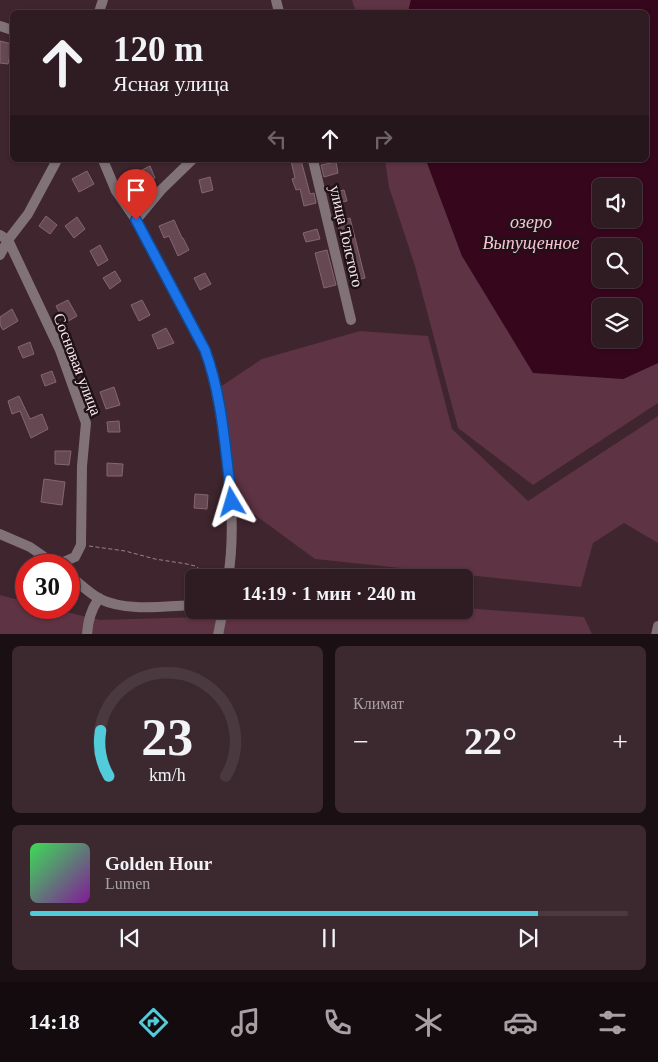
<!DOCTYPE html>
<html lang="ru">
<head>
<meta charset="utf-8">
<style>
  body { margin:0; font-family:Georgia,serif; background:#3b292f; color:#f1f3f6; height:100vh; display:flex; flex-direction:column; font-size:19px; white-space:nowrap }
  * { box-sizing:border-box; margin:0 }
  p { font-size:16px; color:#a7a1a5 }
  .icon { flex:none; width:28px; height:28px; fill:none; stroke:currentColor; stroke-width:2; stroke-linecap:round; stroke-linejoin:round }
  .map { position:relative; height:634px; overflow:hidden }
  .panel { display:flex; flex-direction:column; gap:12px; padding:12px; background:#1a0f13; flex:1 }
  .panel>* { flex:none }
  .hud { position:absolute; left:10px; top:10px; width:639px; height:152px; border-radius:8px; box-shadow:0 1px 4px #0004,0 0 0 1px #4a3a40; background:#2f1c22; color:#f1f3f6; overflow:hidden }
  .controls { position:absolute; left:592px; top:178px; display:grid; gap:10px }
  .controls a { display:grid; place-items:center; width:50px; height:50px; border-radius:8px; background:#2f1c22; box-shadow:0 1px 4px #0004,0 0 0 1px #4a3a40; font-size:25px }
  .speed { position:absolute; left:15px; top:554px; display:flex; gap:10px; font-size:25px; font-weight:700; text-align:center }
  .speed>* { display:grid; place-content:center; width:65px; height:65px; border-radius:50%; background:#2f1c22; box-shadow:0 1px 4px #0004,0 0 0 1px #4a3a40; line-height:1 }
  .speed .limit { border:8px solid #d22; background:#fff; color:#111 }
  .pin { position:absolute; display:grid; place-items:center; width:42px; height:42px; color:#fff; margin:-51px -21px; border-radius:50% 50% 50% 0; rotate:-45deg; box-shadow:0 0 5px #0007 }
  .pin .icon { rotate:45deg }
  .me { position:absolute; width:55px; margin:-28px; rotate:353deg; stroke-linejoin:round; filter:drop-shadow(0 0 4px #0008) }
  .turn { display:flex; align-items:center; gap:18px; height:105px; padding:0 20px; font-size:22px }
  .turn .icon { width:65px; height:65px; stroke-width:2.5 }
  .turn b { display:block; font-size:35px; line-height:42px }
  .lanes { display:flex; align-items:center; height:48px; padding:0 20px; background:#0003; justify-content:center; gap:25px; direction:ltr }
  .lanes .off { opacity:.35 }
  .big { font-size:38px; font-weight:700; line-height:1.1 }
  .panel .tile { flex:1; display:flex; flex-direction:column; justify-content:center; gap:8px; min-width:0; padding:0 18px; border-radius:8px; background:#3b292f }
  .panel .dial { align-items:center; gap:0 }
  .dial svg { height:130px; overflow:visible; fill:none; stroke:#4a3a40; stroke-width:7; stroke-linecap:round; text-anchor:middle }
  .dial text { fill:#f1f3f6; stroke:none }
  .song { display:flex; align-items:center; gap:15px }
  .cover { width:60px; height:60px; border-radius:8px; background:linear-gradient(135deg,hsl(130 70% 55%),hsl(290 70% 35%)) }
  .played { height:5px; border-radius:2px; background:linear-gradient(90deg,#52cbda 85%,#4a3a40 85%) }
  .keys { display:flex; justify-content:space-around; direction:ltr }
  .heat { display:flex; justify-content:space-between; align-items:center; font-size:28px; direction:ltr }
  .panel .tiles { flex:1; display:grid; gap:12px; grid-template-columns:1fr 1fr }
  .tile:last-child { grid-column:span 2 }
  .trip { position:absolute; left:185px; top:569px; width:288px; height:50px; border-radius:8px; background:#2f1c22; box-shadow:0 1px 4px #0004,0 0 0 1px #4a3a40; font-weight:700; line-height:50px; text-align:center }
  .tab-bar { display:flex; height:80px; justify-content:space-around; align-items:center; background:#130b0e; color:#a7a1a5 }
  .tab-bar .icon { width:35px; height:35px }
  .tab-bar .on { color:#52cbda }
  .tab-bar b { font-size:22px; color:#f1f3f6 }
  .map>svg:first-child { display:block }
  .green { fill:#5e3343 }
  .water { fill:#36061d; fill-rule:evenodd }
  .building { fill:#654852; stroke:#856670 }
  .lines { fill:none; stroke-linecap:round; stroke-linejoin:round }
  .path { stroke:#99838b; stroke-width:1; stroke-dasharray:4 2.5; stroke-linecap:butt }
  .minor { stroke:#817277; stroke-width:10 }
  .route-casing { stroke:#114b97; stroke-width:12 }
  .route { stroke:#1a73e8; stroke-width:9 }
  .labels { text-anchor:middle; stroke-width:5; stroke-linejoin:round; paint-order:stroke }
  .street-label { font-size:16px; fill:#f9e7ed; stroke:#1e1216 }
  .water-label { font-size:18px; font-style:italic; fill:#f9c3d5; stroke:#1e1216 }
</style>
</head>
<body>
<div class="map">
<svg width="658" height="635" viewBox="0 0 658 635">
  <rect width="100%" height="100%" fill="#3f252e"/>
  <g class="green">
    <polygon points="352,0 411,0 408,12 356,12"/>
    <polygon points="385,160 426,160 462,256 623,379 658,363 658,403 533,485 458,428 415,266 389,187"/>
    <polygon points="360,331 428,336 452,429 528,501 658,416 658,543 624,523 593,543 581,587 315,559 233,499 211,393 262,359"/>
    <polygon points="0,595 26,602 26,608 49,608 100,620 276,615 338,610 464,610 464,608 584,617 592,634 0,635"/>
  </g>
  <path class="water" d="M411,0h247v363l-35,16 -90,-6 -71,-117 -36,-96h220v-148h-238zM601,186h33v33h-33zM601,246h33v33h-33zM601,306h33v33h-33z"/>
  <g class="building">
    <polygon points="0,41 12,44 8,64 0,63"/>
    <polygon points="301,160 310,194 314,193 316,203 304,206 300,189 296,190 292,179 295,178 291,161"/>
    <polygon points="336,162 338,173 324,177 321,165"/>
    <polygon points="150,166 155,178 145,182 140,171"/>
    <polygon points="87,171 94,184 79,192 72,179"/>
    <polygon points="210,177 213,190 202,193 199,180"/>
    <polygon points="344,190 347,201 334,204 331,193"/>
    <polygon points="46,216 57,225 50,234 39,226"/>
    <polygon points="77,217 85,229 74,238 65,226"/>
    <polygon points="350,218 365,278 352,281 337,221"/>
    <polygon points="174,220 182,238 183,238 189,250 178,256 169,236 164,238 159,226"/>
    <polygon points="317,229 320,239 306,242 303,233"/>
    <polygon points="100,245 108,260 98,266 90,251"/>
    <polygon points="327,250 336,285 324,288 315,253"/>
    <polygon points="115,271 121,281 110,289 103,278"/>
    <polygon points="205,273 211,284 200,290 194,278"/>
    <polygon points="68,300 77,316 65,323 56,306"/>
    <polygon points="142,300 150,315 139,321 131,305"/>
    <polygon points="12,309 18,321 3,330 0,325 0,317"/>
    <polygon points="166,328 174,343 158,349 152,335"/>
    <polygon points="30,342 34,354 23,358 18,347"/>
    <polygon points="52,371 56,382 45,386 41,375"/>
    <polygon points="114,387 120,405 106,409 100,392"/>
    <polygon points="19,396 30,419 42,414 48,429 31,438 20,411 12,414 8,401"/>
    <polygon points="119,421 120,432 108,432 107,422"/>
    <polygon points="55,451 71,451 69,465 55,464"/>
    <polygon points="107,463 123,464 122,476 107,476"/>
    <polygon points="44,479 65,482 62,505 41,502"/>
    <polygon points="195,494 208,495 207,509 194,508"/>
  </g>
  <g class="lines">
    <polyline class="path" points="89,546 125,551 155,559 187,564 195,566 213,578"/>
    <g class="minor">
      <polyline points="276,0 279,12"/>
      <polyline points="99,12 103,0"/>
      <polyline points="0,26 12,30"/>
      <path d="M103,160l13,31 20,29 69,131c12,33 16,66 21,101 5,42 9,83 2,126"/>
      <polyline points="313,160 351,320"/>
      <polyline points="136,220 161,190 192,160"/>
      <polyline points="0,235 8,240 60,350 86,423 82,466 81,545 75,557 56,565"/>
      <polyline points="0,255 8,240 28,214 57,160"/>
      <polyline points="0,534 30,547 56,565"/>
      <path d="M69,575c10,8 20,18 31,24 27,13 64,7 94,6"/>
      <path d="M87,635c1,-15 4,-25 12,-37"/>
      <polyline points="218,635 223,610"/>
      <polyline points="656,635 658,626"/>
    </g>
  </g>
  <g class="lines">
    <defs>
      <path id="route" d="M136,220l69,130c18,49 20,101 27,152"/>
    </defs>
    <use href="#route" class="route-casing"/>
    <use href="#route" class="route"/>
  </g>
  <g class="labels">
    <g class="street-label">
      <text transform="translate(347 236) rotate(77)" y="6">улица Толстого</text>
      <text transform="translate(78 364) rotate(69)" y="6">Сосновая улица</text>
    </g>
    <g class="water-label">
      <text x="531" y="228">озеро<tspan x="531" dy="21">Выпущенное</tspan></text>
    </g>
  </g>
</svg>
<div class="controls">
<a><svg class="icon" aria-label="sound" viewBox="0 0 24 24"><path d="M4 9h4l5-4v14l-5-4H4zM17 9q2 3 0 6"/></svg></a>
<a><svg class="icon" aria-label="search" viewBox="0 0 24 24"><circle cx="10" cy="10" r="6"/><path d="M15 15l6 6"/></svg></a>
<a><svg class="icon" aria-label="layers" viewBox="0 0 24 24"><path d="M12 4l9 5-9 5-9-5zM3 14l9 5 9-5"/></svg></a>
</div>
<div class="speed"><div class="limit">30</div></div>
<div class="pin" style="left:136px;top:220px;background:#d93025"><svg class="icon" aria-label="arrive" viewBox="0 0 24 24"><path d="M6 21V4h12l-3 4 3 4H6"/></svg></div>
<svg class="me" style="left:232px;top:502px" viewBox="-20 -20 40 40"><path d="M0-17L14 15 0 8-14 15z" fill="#1a73e8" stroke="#fff" stroke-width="4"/></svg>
<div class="trip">14:19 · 1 мин · 240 m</div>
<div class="hud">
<div class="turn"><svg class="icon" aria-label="ahead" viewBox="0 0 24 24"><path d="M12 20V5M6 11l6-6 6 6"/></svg><div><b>120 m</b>Ясная улица</div></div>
<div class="lanes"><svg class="icon off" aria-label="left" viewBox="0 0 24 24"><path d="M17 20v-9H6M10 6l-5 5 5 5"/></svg><svg class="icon" aria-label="ahead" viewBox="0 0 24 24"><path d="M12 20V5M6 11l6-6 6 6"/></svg><svg class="icon off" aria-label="right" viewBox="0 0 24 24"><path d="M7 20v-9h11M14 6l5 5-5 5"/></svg></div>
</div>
</div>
<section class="panel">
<div class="tiles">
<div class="tile dial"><svg viewBox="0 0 100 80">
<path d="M14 69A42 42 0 1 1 86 69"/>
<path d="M14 69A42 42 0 0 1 9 41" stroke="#52cbda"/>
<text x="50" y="56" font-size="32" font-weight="700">23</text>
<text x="50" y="72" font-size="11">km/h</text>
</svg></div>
<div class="tile"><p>Климат</p>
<div class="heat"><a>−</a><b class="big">22°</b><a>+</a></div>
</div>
<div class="tile">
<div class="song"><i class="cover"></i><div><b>Golden Hour</b><p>Lumen</p></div></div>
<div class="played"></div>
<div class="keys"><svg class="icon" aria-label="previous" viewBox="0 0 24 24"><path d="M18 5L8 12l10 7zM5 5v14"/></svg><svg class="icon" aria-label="pause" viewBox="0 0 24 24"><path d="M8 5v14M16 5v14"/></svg><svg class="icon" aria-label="next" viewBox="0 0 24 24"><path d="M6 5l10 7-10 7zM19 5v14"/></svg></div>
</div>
</div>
</section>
<nav class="tab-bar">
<b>14:18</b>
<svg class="icon on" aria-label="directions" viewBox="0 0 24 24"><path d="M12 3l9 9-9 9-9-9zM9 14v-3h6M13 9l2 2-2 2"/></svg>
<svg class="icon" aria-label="music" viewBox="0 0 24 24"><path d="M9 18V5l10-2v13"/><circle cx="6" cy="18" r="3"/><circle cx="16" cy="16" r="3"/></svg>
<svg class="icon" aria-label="phone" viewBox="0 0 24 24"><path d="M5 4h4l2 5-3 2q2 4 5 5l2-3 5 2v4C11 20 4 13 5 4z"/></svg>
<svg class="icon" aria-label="climate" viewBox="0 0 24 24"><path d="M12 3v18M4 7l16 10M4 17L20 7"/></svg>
<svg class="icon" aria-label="car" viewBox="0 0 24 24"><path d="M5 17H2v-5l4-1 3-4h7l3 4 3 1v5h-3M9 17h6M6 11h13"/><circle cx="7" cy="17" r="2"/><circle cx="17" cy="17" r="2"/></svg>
<svg class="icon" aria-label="filters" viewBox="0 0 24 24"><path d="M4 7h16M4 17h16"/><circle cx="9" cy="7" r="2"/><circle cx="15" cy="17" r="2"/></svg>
</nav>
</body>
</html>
